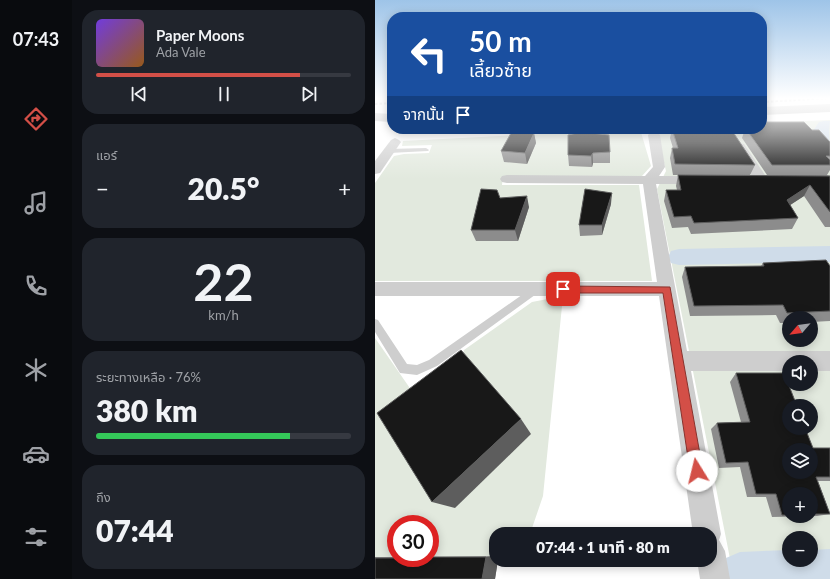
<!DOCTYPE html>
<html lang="th">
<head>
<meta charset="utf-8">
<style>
  body { margin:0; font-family:Lato,"Noto Sans Thai",sans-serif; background:#20242c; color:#f1f3f6; height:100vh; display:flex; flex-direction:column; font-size:15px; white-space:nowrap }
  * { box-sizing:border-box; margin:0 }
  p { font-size:13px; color:#9ea1a6 }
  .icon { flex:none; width:22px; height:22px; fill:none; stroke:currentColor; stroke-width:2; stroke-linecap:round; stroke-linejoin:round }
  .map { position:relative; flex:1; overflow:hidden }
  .panel { display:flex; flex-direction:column; gap:10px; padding:10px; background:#0d0f14; width:303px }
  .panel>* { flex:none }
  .banner { position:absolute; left:12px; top:12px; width:380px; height:122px; border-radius:16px; box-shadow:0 2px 10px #0003; background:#1a4fa0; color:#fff; overflow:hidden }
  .needle { width:26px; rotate:242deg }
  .controls { position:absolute; left:407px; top:311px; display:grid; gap:8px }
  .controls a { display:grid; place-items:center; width:36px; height:36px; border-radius:50%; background:#171b24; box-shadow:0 2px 10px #0003; font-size:20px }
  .speed { position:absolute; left:12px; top:515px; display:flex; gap:8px; font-size:20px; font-weight:700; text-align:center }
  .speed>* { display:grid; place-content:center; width:52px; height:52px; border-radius:50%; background:#171b24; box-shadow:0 2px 10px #0003; line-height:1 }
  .speed .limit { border:6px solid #d22; background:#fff; color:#111 }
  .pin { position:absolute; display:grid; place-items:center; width:34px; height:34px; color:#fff; margin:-17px; border-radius:8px; box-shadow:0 2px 6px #0006 }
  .me { position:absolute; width:44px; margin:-22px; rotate:351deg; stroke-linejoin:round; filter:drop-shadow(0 0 3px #0008) }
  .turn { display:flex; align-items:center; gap:14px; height:84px; padding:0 16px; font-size:18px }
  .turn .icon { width:52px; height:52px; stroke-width:2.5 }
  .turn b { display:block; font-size:28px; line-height:34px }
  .then { display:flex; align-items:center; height:38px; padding:0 16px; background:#0003; gap:8px; font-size:15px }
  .big { font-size:30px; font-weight:800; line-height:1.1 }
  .panel .tile { flex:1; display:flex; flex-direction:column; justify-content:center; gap:6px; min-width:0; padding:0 14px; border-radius:16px; background:#20242c }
  .panel .dial { align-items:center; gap:0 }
  .dial b { font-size:52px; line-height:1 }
  .song { display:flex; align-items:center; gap:12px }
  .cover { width:48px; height:48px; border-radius:6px; background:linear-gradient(135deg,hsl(260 70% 55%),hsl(30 70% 35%)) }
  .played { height:4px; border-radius:2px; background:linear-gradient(90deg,#d34f47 80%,#363941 80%) }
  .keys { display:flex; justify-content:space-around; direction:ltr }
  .heat { display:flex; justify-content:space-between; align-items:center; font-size:22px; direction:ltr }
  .charge { height:6px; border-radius:3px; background:linear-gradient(90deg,#34c759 76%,#363941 0) }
  .trip { position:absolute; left:114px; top:527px; width:228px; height:40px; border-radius:16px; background:#171b24; box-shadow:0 2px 10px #0003; font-weight:800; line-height:40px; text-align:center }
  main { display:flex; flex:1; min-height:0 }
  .tab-bar { display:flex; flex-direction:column; width:72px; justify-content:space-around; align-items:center; background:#090b0e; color:#9ea1a6 }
  .tab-bar .icon { width:28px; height:28px }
  .tab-bar .current { color:#d34f47 }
  .tab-bar b { font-size:18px; color:#f1f3f6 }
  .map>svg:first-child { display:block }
  .green { fill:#e2e9de; fill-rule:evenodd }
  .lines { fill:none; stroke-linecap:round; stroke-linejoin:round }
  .canal { fill:#cfdce9; fill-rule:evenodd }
  .lane { fill:#cecece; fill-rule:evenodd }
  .street { fill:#cecece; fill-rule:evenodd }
  .secondary { fill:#bbb; fill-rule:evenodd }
  .rail { stroke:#868686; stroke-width:2; stroke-dasharray:2.5 2; stroke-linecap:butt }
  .wall { fill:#8c8c8c; fill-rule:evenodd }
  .shaded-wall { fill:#5d5d5d }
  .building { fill:#181818; stroke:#5d5d5d; fill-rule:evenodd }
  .route { fill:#d34f47; stroke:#89332e }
</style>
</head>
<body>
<main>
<nav class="tab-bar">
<b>07:43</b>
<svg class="icon current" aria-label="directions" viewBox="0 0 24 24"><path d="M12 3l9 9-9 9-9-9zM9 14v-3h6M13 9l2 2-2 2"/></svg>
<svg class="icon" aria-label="music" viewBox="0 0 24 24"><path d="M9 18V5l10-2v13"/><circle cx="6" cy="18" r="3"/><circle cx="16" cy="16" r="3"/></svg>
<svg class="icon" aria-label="phone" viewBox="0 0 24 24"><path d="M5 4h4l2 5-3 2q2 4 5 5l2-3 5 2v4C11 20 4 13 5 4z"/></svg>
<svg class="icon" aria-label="climate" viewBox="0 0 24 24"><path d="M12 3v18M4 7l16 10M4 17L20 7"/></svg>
<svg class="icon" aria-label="car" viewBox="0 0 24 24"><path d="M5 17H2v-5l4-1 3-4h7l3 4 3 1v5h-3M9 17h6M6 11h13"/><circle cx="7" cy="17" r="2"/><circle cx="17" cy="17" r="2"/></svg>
<svg class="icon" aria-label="filters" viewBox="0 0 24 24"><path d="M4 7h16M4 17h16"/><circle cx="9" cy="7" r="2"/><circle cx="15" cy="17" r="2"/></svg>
</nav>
<section class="panel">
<div class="tile">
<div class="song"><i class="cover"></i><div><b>Paper Moons</b><p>Ada Vale</p></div></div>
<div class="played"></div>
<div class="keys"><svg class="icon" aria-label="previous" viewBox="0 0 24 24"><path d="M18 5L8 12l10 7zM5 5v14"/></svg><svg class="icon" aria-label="pause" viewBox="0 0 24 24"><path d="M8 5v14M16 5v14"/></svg><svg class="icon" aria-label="next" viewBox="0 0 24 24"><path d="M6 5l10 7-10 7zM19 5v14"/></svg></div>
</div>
<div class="tile"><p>แอร์</p>
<div class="heat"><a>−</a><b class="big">20.5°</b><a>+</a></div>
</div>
<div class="tile dial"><b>22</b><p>km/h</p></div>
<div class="tile"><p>ระยะทางเหลือ · 76%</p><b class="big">380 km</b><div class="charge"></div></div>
<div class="tile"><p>ถึง</p><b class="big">07:44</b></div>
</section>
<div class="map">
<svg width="455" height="579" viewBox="0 0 455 579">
  <rect width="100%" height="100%" fill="#fff"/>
  <g class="green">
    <path d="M455,120v459h-96l-77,-390 9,-18 -10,-42h106v-6zM414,318h22v22h-22zM414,362h22v22h-22zM414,406h22v22h-22zM414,450h22v22h-22zM414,494h22v22h-22zM414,538h22v22h-22z"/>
    <polygon points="265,129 276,166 267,176 128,176 127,185 264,185 277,281 0,281 0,183 19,156 29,154 54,153 57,145 27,146 28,141"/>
    <path d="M188,296l-20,200 -13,38h-34v26h25v2l-146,-2v-222l39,56 46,-33 4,-11 68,-48zM21,524h34v34h-34z"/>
  </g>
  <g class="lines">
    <g class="canal">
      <polygon points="449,121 455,121 454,131 455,147 449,145 438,131 444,122"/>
      <polygon points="455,246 455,262 304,265 296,263 293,257 296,251 304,249"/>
      <polygon points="455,549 455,579 348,579 345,572 351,558 365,552 414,550 414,560 436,560 436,550"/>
    </g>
    <g class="lane">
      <polygon points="51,148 54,150 53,151 14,153 11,151 14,149"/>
      <polygon points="161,285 164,286 165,289 164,292 62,366 42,375 25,373 0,332 0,319 3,320 32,364 42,365 54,360"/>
    </g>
    <g class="street">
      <polygon points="279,132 283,133 285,135 290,167 284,176 325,176 330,177 332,180 330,183 325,184 281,184 312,351 455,351 455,371 436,371 436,362 414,362 414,371 316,371 346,534 344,540 350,551 355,579 325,579 322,560 335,560 335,534 318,534 284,296 0,296 0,282 282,282 268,184 132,183 127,182 125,179 127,176 132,175 270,176 278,167 273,135 275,133"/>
      <polygon points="20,138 24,140 26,142 5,173 0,174 0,161 16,140"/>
      <polygon points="365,143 369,144 394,181 392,184 382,184 380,181 359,147 361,144"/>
    </g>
    <g class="secondary">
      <polygon points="455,104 455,112 387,115 387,107"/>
      <polygon points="0,113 17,114 17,122 0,121"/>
    </g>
    <g class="rail">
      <polyline points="387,102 455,98"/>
      <polyline points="0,104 17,103"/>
    </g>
  </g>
  <g class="wall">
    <polygon points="297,129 356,129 380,165 375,175 392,175 367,138 370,129 437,130 455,142 455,170 452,175 455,176 455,227 450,227 429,196 415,205 423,218 417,229 316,234 313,227 297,228 289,201 291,190 302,190 301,186 303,175 298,175 295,158 297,148 298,148 295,138"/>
    <polygon points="159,133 161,143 152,164 129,162 126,151"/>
    <polygon points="216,133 235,152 235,163 218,163 217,167 194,166 193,155"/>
    <polygon points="125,198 154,207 143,241 101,241 96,230"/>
    <polygon points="236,204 227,235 205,236 204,225"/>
    <polygon points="388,263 455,266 455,321 436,322 436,318 414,318 414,323 405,323 401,315 315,316 307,277 310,267 386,266"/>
    <path d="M361,373l77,75h17v33h-12l12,33 -13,2 -45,1 -6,-20h-19l-7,-30 -21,1 -8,-39 6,-6 24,-1 -11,-40zM414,494h22v22h-22z"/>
    <polygon points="121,556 121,560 123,560 120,579 0,579 0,557 21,557 21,558 55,558 55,557"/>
  </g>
  <g class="shaded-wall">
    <polygon points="159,133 161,143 152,164 150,153"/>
    <polygon points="218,153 218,163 217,167 216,156"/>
    <polygon points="435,185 429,196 406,211 412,200"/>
    <polygon points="237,193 236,204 227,235 227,225"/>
    <polygon points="152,196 154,207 143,241 140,230"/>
    <polygon points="146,419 156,434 80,508 57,502"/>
    <polygon points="121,556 121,560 123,560 120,579 107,579 111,557"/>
  </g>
  <g class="building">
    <polygon points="387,122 429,122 437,130 444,130 455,142 455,156 451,156 455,160 455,165 397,165 371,129 387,129"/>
    <polygon points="205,129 215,129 216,133 234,135 235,152 218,153 216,156 193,155 193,135 202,133"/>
    <polygon points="297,129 356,129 380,165 300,164 297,148 303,148"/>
    <polygon points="136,133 159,133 150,153 126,151"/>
    <polygon points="303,175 455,176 455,212 435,185 412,200 423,218 319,223 316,216 299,217 291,190 306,190"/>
    <polygon points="106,189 122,190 125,198 152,196 140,230 96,230"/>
    <polygon points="210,189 237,193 227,225 204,225"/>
    <polygon points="451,260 455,266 455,311 412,313 408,305 319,306 310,267 389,266 388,263"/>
    <polygon points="86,350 146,419 57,502 2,413"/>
    <path d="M361,373h48l13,33h-8v22h16l8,20h17v29h-14l14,37h-19v-20h-22v21h-7l-6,-21h-20l-8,-32 -22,1 -9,-40 33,-1zM414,450h22v22h-22z"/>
    <polygon points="55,557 111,557 107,579 0,579 0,558 55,558"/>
  </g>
  <linearGradient id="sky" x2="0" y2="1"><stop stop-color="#9ec4e8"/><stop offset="0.55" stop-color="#fff"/><stop offset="1" stop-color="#fff" stop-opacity="0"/></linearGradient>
  <rect width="455" height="179" fill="url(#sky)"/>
  <polygon class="route" points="188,286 295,287 328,471 326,476 322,478 317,476 315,471 288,293 188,293 183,289"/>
</svg>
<div class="controls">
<a><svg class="needle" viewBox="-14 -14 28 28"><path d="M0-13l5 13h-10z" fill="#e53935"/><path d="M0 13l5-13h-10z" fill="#9ea1a6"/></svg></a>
<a><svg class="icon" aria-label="sound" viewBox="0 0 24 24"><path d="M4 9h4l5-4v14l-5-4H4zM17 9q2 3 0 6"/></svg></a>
<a><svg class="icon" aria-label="search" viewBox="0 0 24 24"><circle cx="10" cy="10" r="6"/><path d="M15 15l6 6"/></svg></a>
<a><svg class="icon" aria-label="layers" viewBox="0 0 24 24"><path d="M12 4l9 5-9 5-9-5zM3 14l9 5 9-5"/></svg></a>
<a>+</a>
<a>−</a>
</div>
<div class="speed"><div class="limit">30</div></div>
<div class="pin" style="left:188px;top:289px;background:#d93025"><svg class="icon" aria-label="arrive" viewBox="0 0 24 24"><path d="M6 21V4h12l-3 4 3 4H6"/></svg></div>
<svg class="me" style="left:322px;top:471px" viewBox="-20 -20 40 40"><circle r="19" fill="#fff"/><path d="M0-13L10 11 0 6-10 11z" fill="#d34f47"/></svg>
<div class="trip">07:44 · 1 นาที · 80 m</div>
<div class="banner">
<div class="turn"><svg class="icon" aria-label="left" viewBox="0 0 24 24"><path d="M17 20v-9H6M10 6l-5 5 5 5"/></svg><div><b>50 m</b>เลี้ยวซ้าย</div></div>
<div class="then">จากนั้น<svg class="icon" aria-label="arrive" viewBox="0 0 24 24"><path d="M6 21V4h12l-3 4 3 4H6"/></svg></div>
</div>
</div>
</main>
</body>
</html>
